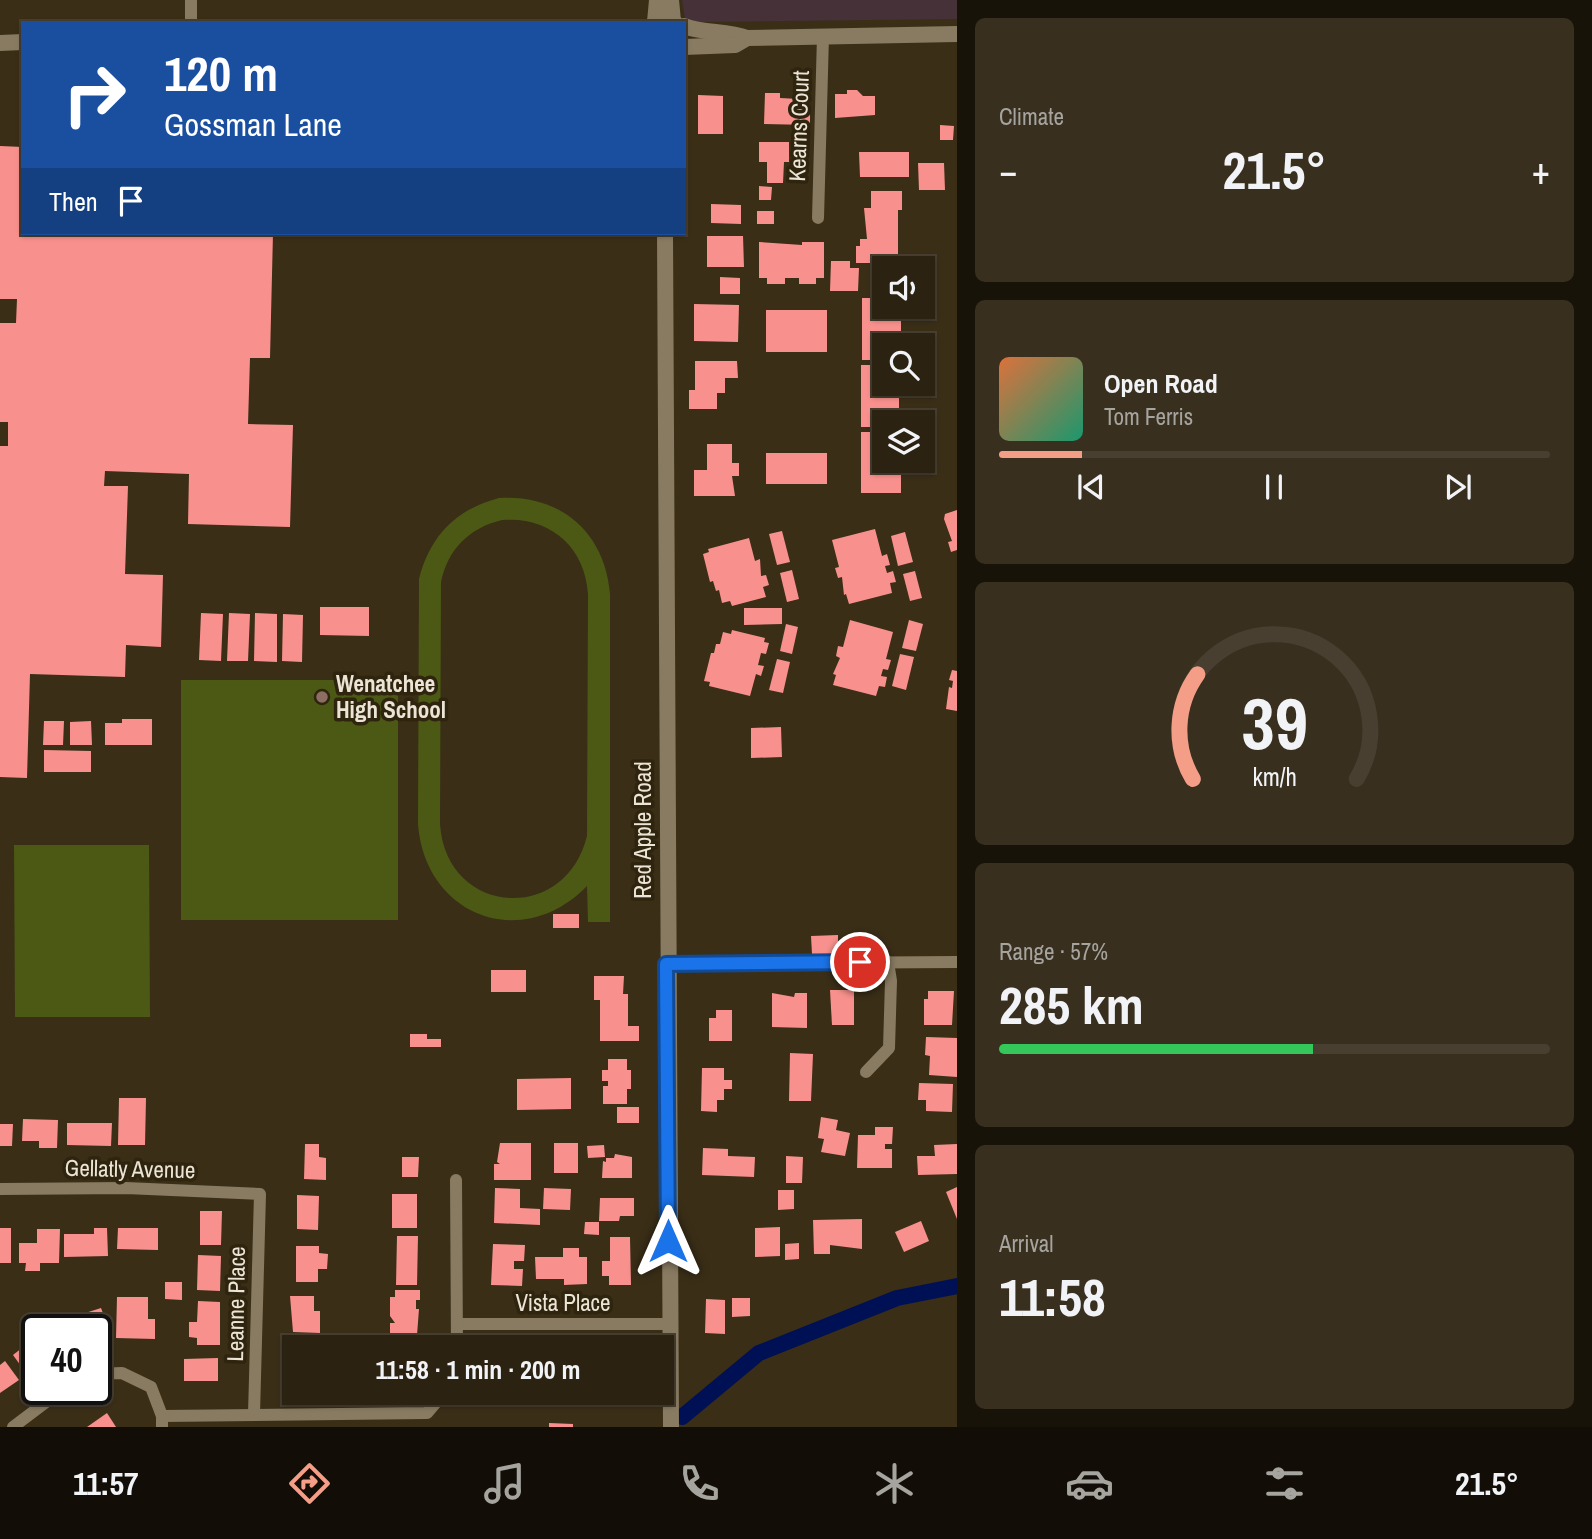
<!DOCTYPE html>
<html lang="en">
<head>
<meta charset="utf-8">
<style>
  body { margin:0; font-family:"Archivo Narrow",sans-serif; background:#382f1f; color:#f1f3f6; height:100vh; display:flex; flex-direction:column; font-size:26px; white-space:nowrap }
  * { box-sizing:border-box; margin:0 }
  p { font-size:23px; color:#a6a49f }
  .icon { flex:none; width:38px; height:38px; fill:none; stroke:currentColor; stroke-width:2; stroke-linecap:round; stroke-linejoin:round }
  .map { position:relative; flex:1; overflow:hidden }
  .side { display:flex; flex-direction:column; gap:18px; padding:18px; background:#181309; width:635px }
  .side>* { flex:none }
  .hud { position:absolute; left:21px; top:21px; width:665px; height:214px; border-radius:0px; box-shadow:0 2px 5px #0004,0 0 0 2px #483f31; background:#1a4fa0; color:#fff; overflow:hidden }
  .buttons { position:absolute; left:872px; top:256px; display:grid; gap:14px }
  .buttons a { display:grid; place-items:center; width:63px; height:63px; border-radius:0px; background:#2c2211; box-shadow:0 2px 5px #0004,0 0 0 2px #483f31; font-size:35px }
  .speed { position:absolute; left:21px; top:1314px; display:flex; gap:14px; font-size:35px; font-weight:700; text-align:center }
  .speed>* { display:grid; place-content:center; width:91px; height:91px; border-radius:50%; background:#2c2211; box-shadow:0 2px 5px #0004,0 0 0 2px #483f31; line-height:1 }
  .speed .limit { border:4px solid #111; border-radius:10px; background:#fff; color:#111 }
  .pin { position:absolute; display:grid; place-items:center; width:60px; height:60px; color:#fff; margin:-30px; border:4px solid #fff; border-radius:50%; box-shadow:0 2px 7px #0007 }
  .me { position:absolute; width:77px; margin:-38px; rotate:0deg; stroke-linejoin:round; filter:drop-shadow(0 0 5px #0008) }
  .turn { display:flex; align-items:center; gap:24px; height:147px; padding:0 28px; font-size:32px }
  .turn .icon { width:91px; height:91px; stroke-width:2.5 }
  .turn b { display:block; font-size:49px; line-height:60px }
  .then { display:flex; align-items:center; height:66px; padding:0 28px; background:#0003; gap:14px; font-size:26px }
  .big { font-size:52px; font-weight:700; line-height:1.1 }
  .side .card { flex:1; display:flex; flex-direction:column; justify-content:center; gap:10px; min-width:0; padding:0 24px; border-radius:10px; background:#382f1f }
  .side .dial { align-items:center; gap:0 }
  .dial svg { height:182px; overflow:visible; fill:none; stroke:#483f31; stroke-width:7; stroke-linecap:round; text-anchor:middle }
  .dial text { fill:#f1f3f6; stroke:none }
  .song { display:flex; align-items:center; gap:21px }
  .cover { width:84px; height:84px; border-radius:10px; background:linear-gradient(135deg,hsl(20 70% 55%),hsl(160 70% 35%)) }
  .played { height:7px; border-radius:4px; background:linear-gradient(90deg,#f49e87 15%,#483f31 15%) }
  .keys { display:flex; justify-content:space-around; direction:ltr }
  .heat { display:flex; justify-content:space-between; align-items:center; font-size:38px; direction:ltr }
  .charge { height:10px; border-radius:5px; background:linear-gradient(90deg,#34c759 57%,#483f31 0) }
  .trip { position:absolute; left:282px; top:1335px; width:392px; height:70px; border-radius:0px; background:#2c2211; box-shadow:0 2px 5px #0004,0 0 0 2px #483f31; font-weight:700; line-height:70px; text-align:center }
  .tab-bar { display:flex; height:112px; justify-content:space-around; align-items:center; background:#120e07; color:#a6a49f }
  .tab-bar .icon { width:49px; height:49px }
  .tab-bar .active { color:#f49e87 }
  .tab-bar b { font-size:32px; color:#f1f3f6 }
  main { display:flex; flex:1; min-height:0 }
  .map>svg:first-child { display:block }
  .medical { fill:#453137 }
  .green { fill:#4b5914; fill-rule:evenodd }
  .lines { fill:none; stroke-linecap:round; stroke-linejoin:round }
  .canal { stroke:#001055; stroke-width:16 }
  .building { fill:#f8918d }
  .minor { stroke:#887b62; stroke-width:12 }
  .tertiary { stroke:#887b62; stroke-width:16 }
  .route-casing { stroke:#114b97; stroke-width:18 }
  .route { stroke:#1a73e8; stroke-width:12 }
  .education-dot { fill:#8d6e63; stroke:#2f240d; stroke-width:2.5 }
  .labels { text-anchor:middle; stroke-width:7; stroke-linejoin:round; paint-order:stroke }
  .street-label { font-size:23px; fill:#ece4d6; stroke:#2f240d }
  .poi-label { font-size:23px; font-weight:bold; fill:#ece4d6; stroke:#2f240d; text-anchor:start }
</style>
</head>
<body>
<main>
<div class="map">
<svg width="957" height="1427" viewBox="0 0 957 1427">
  <rect width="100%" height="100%" fill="#3a2e17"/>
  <polygon class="medical" points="682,0 957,0 957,19 697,22 685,19"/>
  <g class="green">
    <path d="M499,498c61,-4 106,34 111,96v328h-22l-1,-36c-65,67 -162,30 -169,-62l1,-245c11,-43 37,-70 80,-81zM502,520c47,-4 83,26 86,74l-1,242c-22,89 -141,80 -147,-12l1,-242c7,-33 28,-54 61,-62z"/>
    <rect x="181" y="680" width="217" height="240"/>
    <polygon points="14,845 149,845 150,1017 15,1017"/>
  </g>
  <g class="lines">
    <polyline class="canal" points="682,1417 759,1353 897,1298 957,1286"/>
  </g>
  <g class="building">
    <polygon points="847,90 857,90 863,96 875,96 875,115 835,118 835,94 847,94"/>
    <polygon points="765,93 780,93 780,98 799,99 799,105 810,106 810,125 764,124"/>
    <polygon points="698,95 723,96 723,134 698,134"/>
    <polygon points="940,125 954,126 953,140 940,140"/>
    <polygon points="759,142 789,142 789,162 784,162 783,183 767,183 767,162 759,162"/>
    <polygon points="0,146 23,147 23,233 273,233 270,358 250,358 248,424 293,425 290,527 188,524 189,474 105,471 104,486 128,486 125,574 163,575 161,647 126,645 125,677 30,674 27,778 0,777 0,446 8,446 8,422 0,422 0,323 16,323 17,299 0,299"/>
    <polygon points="859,152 909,152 909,177 860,177"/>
    <polygon points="918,163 944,163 945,190 919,190"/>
    <polygon points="759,186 772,187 771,200 759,200"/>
    <polygon points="871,191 902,191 902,210 898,210 898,268 887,268 887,263 856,263 856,246 860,246 860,239 867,239 864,208 871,208"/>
    <polygon points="711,204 741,205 741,224 711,223"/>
    <rect x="757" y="211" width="17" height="13"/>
    <polygon points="707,236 743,236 744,267 707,267"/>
    <polygon points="759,242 802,245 802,242 824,242 824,278 816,278 816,284 799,284 799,278 785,278 785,284 767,284 767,278 759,278"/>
    <polygon points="831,261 850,261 850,268 859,268 858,291 830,291"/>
    <polygon points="720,277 740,278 740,294 720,294"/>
    <polygon points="862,298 884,298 884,306 901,306 901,345 884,345 884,360 862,360"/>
    <polygon points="694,304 739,305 738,342 694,341"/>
    <rect x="766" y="310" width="61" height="42"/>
    <polygon points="695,361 737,361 738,378 725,378 725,393 717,393 717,409 689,409 689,390 695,390"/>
    <polygon points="861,365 884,365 884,383 899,383 899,422 884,422 884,427 861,427"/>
    <polygon points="861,432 884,432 884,460 901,460 901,493 861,493"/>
    <polygon points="707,444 732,444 732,463 739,463 739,476 732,476 735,496 694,496 694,470 707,470"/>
    <rect x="766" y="453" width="61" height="31"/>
    <polygon points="957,510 957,550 951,552 948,542 952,541 944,519 945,514"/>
    <polygon points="875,529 882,556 887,554 890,565 885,566 887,573 893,571 896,582 890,583 892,593 849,604 846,594 844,595 842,577 838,578 835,568 839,567 832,540"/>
    <polygon points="782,531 790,562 777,565 769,534"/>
    <polygon points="905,532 913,562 898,566 891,536"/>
    <polygon points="749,538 755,561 760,559 761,576 766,575 769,585 763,587 766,597 732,606 730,601 722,603 719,590 716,591 713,581 710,582 703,554 709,552 708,549"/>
    <polygon points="792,570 799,599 787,602 780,573"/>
    <polygon points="915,571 922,598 910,601 903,574"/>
    <polygon points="320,607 369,607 369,636 320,635"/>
    <polygon points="744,608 782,608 782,624 744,625"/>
    <polygon points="201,613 223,614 221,661 199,660"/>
    <polygon points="229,613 250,614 248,661 227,661"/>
    <polygon points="255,613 277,614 277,662 254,661"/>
    <polygon points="283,614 303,615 302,662 282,661"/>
    <polygon points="850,620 893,632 886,659 891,660 888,670 883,669 881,676 887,677 885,687 879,686 876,696 833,685 836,675 833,674 840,658 836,656 838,646 843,647"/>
    <polygon points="909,620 923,624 916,651 902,648"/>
    <polygon points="786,624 798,627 792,654 780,651"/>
    <polygon points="732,630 765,638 764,642 769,643 766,654 761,653 758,665 764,666 761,676 756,674 750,696 709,686 710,682 704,681 711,653 714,653 716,644 720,644 723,632 731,634"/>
    <polygon points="900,654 914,657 906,690 892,686"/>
    <polygon points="777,659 790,662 783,693 769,690"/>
    <polygon points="952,670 957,671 957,711 946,709 949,687 952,688 953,681 949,680"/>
    <polygon points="122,719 152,719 152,745 105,745 105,723 122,723"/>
    <polygon points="44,721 64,721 63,745 43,745"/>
    <polygon points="91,721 92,745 70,745 70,722"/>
    <polygon points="781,727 782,757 751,758 751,728"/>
    <polygon points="44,750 91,751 91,772 44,772"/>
    <rect x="553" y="914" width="26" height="14"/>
    <polygon points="838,935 838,954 812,954 811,936"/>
    <rect x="491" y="970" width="35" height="22"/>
    <polygon points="594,976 624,976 623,994 628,994 628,1026 639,1026 639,1041 600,1041 600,1000 594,1000"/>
    <polygon points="830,990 854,990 854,1025 832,1025"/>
    <polygon points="928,991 954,991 952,1025 924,1025 924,999 928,999"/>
    <polygon points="772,993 794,997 795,993 807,993 807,1028 772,1027"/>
    <polygon points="716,1010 732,1010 732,1041 709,1041 709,1018 716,1018"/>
    <polygon points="410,1034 427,1034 427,1039 441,1039 441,1047 410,1047"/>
    <polygon points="926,1037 957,1038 957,1077 929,1075 930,1056 925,1055"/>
    <polygon points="790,1053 813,1054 811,1101 789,1101"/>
    <polygon points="608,1059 627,1059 627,1070 631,1070 631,1089 627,1089 627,1104 603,1104 603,1086 608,1086 608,1081 602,1081 602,1070 608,1070"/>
    <polygon points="702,1068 724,1068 724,1080 732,1080 732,1089 724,1089 724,1100 717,1100 717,1112 701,1111"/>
    <polygon points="571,1078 571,1109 517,1110 517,1079"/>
    <polygon points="919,1083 953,1084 952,1112 926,1111 926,1100 918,1100"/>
    <polygon points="119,1098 146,1098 145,1145 118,1145"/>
    <rect x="617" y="1107" width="22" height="16"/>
    <polygon points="821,1117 838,1120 836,1130 850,1133 845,1156 821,1152 824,1139 818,1138"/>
    <polygon points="23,1119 58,1120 57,1148 39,1148 39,1141 22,1141"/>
    <polygon points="67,1123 112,1123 111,1146 67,1145"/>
    <polygon points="0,1124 13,1124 12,1146 0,1146"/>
    <polygon points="875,1127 893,1127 892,1144 885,1144 885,1149 892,1149 892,1168 857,1168 858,1135 875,1135"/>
    <polygon points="500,1143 531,1143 531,1180 494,1180 494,1164 500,1164 497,1162"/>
    <rect x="554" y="1143" width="24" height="30"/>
    <polygon points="305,1144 319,1144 319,1157 326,1158 326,1180 304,1179"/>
    <polygon points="957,1144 957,1174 918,1175 917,1156 935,1156 934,1145"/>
    <polygon points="604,1145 605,1157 588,1158 587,1146"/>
    <polygon points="703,1148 728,1149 728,1156 755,1157 754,1177 702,1175"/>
    <polygon points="615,1154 632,1157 632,1178 602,1178 603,1161 606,1162 606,1158 614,1158"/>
    <polygon points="786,1156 803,1157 802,1183 786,1183"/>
    <polygon points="402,1157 419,1157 418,1177 402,1177"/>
    <polygon points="957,1187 957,1219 946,1192"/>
    <polygon points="495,1188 520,1189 520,1208 540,1209 540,1225 494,1223"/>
    <polygon points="544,1188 571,1189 570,1210 543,1209"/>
    <polygon points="778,1190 794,1190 794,1209 778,1210"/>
    <rect x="392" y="1194" width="25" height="34"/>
    <polygon points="297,1195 319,1196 318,1230 297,1229"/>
    <polygon points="600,1198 634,1198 634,1216 620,1216 619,1221 599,1221"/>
    <polygon points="200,1211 222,1211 221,1245 200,1245"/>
    <polygon points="862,1219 862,1249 830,1245 830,1254 814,1254 813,1220"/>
    <polygon points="921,1221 929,1241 904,1252 895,1232"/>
    <polygon points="585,1222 599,1222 599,1235 584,1234"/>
    <polygon points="780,1227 780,1256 755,1257 755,1228"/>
    <rect x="0" y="1228" width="11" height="35"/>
    <polygon points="94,1228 107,1228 108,1256 64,1257 64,1234 94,1234"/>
    <polygon points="118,1228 158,1228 158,1250 117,1249"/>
    <polygon points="37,1229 60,1229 59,1263 40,1263 40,1271 25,1271 26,1263 19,1263 19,1243 37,1243"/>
    <polygon points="397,1236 418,1236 417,1285 396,1285"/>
    <polygon points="610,1237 630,1237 631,1285 609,1285 609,1276 602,1276 602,1261 610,1261"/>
    <polygon points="799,1243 799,1259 785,1260 785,1244"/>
    <polygon points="493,1244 525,1245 524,1261 514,1261 514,1269 523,1269 522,1286 491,1285"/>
    <polygon points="296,1246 319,1246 319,1253 328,1254 327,1269 318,1269 318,1282 296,1282"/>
    <polygon points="563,1248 579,1248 579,1257 587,1257 587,1284 564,1285 564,1279 536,1279 535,1257 563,1257"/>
    <polygon points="198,1255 221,1256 220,1291 197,1290"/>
    <polygon points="165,1282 182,1282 182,1300 165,1299"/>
    <polygon points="395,1290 420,1290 420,1300 416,1300 416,1309 419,1309 417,1335 390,1335 390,1323 395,1323 390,1316 390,1297 395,1297"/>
    <polygon points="290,1296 314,1296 314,1311 320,1311 320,1333 293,1332"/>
    <polygon points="117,1297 148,1297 148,1319 155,1319 155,1339 116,1338"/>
    <polygon points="732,1298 750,1298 750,1316 732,1317"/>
    <polygon points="706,1299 725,1300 725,1334 705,1333"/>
    <polygon points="198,1301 220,1302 220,1345 197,1345 197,1338 189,1337 189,1322 197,1322"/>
    <polygon points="101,1308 108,1327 96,1331 63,1330 60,1321"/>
    <polygon points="37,1336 37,1364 26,1373 13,1355"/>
    <polygon points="387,1341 413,1341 414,1348 387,1348"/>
    <polygon points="293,1342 317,1343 317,1348 293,1348"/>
    <polygon points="218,1358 218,1381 184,1381 184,1359"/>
    <polygon points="5,1361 19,1380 0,1393 0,1365"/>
    <rect x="492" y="1393" width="25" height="6"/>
    <polygon points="608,1393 631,1393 631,1396 620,1396 620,1404 610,1404"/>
    <polygon points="107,1413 116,1427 87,1427"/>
    <polygon points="549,1423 573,1424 573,1427 549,1427"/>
  </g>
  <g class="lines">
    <g class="minor">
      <polyline points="191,23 191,0"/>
      <polyline points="818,218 823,36"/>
      <polyline points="666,964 957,962"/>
      <polyline points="866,1072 889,1048 891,981 888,962"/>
      <polyline points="456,1180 457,1348"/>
      <polyline points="0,1189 126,1188 260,1194 254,1414"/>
      <polyline points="457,1324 669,1324"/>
      <polyline points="96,1374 122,1373 151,1387 162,1416 162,1427"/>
      <polyline points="162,1416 427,1413 444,1393"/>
      <polyline points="13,1427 62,1390"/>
    </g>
    <g class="tertiary">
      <polyline points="671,0 673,21"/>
      <polyline points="655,22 657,0"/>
      <polyline points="654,23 667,19 675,23"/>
      <path d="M684,26c21,8 42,4 63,12l210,-4"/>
      <polyline points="0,43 23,42"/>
      <polyline points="684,47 735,45 747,38"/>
      <polyline points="665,233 671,1427"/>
    </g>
  </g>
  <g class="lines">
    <defs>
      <polyline id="route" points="668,1241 666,964 860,962"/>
    </defs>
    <use href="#route" class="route-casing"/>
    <use href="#route" class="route"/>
  </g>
  <circle class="education-dot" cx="322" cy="697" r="7"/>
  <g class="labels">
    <g class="street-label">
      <text transform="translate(799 126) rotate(-88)" y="8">Kearns Court</text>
      <text transform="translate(643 830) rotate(-90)" y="8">Red Apple Road</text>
      <text transform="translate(130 1169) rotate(1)" y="8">Gellatly Avenue</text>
      <text x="563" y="1311">Vista Place</text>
      <text transform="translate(236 1304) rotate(-89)" y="8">Leanne Place</text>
    </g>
    <g class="poi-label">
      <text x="336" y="692">Wenatchee<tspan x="336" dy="26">High School</tspan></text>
    </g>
  </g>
</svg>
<div class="buttons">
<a><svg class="icon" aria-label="sound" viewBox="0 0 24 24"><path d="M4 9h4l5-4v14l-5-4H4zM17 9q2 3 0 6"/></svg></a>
<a><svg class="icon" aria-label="search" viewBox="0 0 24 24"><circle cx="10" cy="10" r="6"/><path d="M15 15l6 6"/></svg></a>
<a><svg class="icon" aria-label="layers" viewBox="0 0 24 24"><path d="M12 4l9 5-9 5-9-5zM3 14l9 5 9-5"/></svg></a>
</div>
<div class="speed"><div class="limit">40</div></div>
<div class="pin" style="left:860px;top:962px;background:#d93025"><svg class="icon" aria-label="arrive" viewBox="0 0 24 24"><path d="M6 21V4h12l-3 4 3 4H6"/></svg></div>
<svg class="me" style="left:668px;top:1241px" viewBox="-20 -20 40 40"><path d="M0-17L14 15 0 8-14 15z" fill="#1a73e8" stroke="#fff" stroke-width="4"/></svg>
<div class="trip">11:58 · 1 min · 200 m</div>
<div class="hud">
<div class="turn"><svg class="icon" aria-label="right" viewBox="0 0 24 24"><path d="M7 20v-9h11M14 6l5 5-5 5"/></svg><div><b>120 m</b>Gossman Lane</div></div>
<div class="then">Then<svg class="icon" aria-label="arrive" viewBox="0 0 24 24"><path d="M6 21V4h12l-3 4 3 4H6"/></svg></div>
</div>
</div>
<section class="side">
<div class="card"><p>Climate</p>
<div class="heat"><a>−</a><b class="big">21.5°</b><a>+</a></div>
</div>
<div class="card">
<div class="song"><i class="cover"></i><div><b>Open Road</b><p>Tom Ferris</p></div></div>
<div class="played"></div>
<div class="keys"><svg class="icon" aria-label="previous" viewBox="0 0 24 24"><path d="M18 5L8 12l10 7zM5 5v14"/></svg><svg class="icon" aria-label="pause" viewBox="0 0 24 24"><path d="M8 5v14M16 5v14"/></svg><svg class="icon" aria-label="next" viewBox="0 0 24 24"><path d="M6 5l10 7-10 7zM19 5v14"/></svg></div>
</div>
<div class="card dial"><svg viewBox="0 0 100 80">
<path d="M14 69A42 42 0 1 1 86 69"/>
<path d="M14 69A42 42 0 0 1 16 23" stroke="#f49e87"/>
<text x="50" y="56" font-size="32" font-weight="700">39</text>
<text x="50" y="72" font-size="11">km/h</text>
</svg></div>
<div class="card"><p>Range · 57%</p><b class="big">285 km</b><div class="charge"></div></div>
<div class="card"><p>Arrival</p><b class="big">11:58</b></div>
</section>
</main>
<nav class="tab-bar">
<b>11:57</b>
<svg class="icon active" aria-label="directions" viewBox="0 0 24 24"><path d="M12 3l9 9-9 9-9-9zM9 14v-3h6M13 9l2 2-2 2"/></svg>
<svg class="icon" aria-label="music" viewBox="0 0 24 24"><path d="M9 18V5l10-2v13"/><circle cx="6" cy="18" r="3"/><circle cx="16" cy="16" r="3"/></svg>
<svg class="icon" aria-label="phone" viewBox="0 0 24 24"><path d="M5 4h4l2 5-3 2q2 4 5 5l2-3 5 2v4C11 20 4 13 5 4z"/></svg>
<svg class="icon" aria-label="climate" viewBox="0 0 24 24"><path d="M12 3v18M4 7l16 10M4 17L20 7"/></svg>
<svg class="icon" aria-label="car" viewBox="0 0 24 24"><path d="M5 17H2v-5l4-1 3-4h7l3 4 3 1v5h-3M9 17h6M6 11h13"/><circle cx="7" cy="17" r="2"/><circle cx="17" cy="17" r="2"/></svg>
<svg class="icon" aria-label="filters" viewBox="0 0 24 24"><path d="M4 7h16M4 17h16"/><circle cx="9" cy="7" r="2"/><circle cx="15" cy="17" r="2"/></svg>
<b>21.5°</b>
</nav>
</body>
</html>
